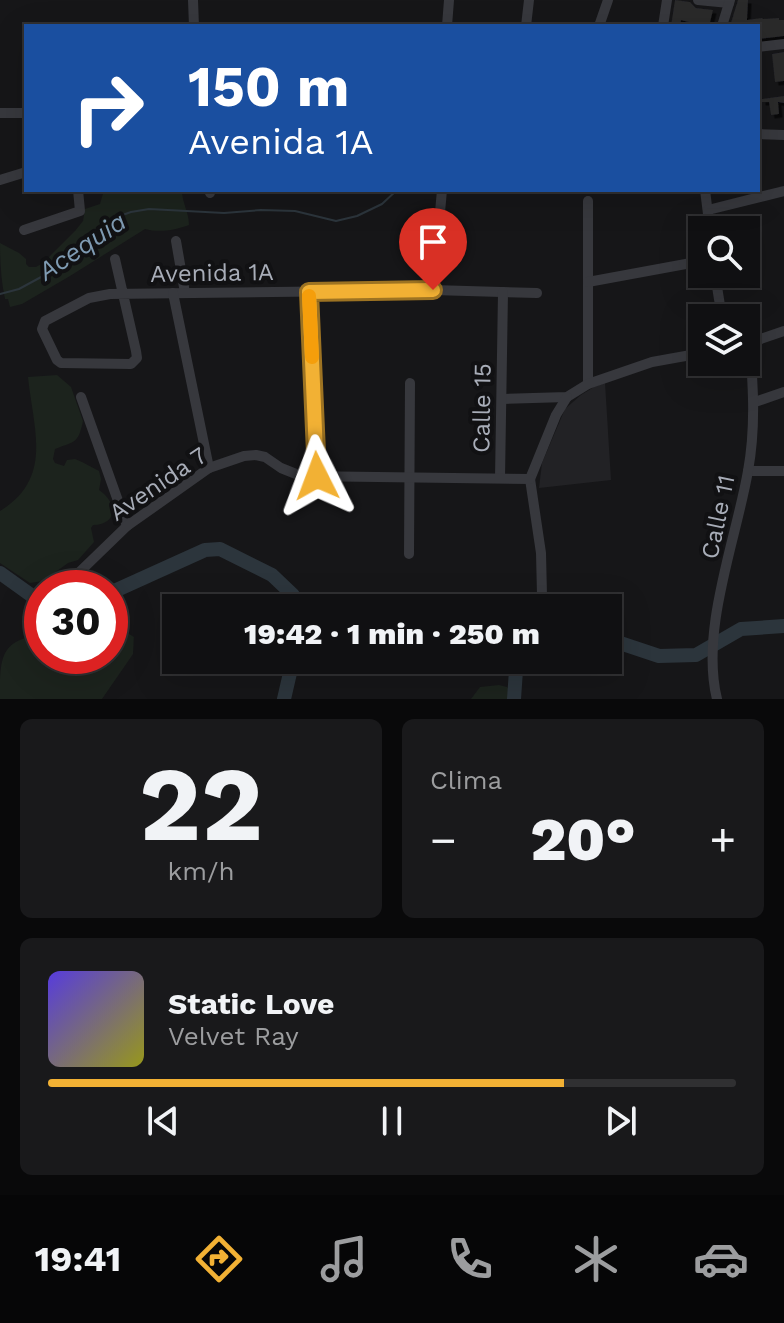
<!DOCTYPE html>
<html lang="es">
<head>
<meta charset="utf-8">
<style>
  body { margin:0; font-family:"Work Sans",sans-serif; background:#19191b; color:#f1f3f6; height:100vh; display:flex; flex-direction:column; font-size:30px; white-space:nowrap }
  * { box-sizing:border-box; margin:0 }
  p { font-size:26px; color:#9c9d9f }
  .icon { flex:none; width:44px; height:44px; fill:none; stroke:currentColor; stroke-width:2; stroke-linecap:round; stroke-linejoin:round }
  .map { position:relative; height:699px; overflow:hidden }
  .side { display:flex; flex-direction:column; gap:20px; padding:20px; background:#09090a; flex:1 }
  .side>* { flex:none }
  .banner { position:absolute; left:24px; top:24px; width:736px; height:168px; border-radius:0px; box-shadow:0 8px 32px #0002,0 0 0 2px #303032; background:#1a4fa0; color:#fff; overflow:hidden }
  .fabs { position:absolute; left:688px; top:216px; display:grid; gap:16px }
  .fabs a { display:grid; place-items:center; width:72px; height:72px; border-radius:0px; background:#101012; box-shadow:0 8px 32px #0002,0 0 0 2px #303032; font-size:40px }
  .speed { position:absolute; left:24px; top:570px; display:flex; gap:16px; font-size:40px; font-weight:700; text-align:center }
  .speed>* { display:grid; place-content:center; width:104px; height:104px; border-radius:50%; background:#101012; box-shadow:0 8px 32px #0002,0 0 0 2px #303032; line-height:1 }
  .speed .limit { border:12px solid #d22; background:#fff; color:#111 }
  .pin { position:absolute; display:grid; place-items:center; width:68px; height:68px; color:#fff; margin:-82px -34px; border-radius:50% 50% 50% 0; rotate:-45deg; box-shadow:0 0 8px #0007 }
  .pin .icon { rotate:45deg }
  .me { position:absolute; width:88px; margin:-44px; rotate:357deg; stroke-linejoin:round; filter:drop-shadow(0 0 6px #0008) }
  .turn { display:flex; align-items:center; gap:28px; height:168px; padding:0 32px; font-size:36px }
  .turn .icon { width:104px; height:104px; stroke-width:2.5 }
  .turn b { display:block; font-size:56px; line-height:68px }
  .big { font-size:60px; font-weight:800; line-height:1.1 }
  .side .tile { flex:1; display:flex; flex-direction:column; justify-content:center; gap:12px; min-width:0; padding:0 28px; border-radius:12px; background:#19191b }
  .side .dial { align-items:center; gap:0 }
  .dial b { font-size:104px; line-height:1 }
  .song { display:flex; align-items:center; gap:24px }
  .cover { width:96px; height:96px; border-radius:12px; background:linear-gradient(135deg,hsl(250 70% 55%),hsl(60 70% 35%)) }
  .played { height:8px; border-radius:4px; background:linear-gradient(90deg,#f2b134 75%,#303032 75%) }
  .keys { display:flex; justify-content:space-around; direction:ltr }
  .heat { display:flex; justify-content:space-between; align-items:center; font-size:44px; direction:ltr }
  .side .tiles { flex:1; display:grid; gap:20px; grid-template-columns:1fr 1fr }
  .tile:last-child { grid-column:span 2 }
  .trip { position:absolute; left:162px; top:594px; width:460px; height:80px; border-radius:0px; background:#101012; box-shadow:0 8px 32px #0002,0 0 0 2px #303032; font-weight:800; line-height:80px; text-align:center }
  .tab-bar { display:flex; height:128px; justify-content:space-around; align-items:center; background:#060607; color:#9c9d9f }
  .tab-bar .icon { width:56px; height:56px }
  .tab-bar .selected { color:#f2b134 }
  .tab-bar b { font-size:36px; color:#f1f3f6 }
  .map>svg:first-child { display:block }
  .built { fill:#222225 }
  .green { fill:#1c231d }
  .lines { fill:none; stroke-linecap:round; stroke-linejoin:round }
  .stream { stroke:#2c353c; stroke-width:2 }
  .river { stroke:#2c353c; stroke-width:14 }
  .building { fill:#29292c; filter:url(#shadow) }
  .minor { stroke:#37383d; stroke-width:10 }
  .route-casing { stroke:#9d7322; stroke-width:20 }
  .route { stroke:#f2b134; stroke-width:14 }
  .slow { stroke:#f59e0b; stroke-width:14 }
  .labels { text-anchor:middle; stroke-width:8; stroke-linejoin:round; paint-order:stroke }
  .street-label { font-size:24px; fill:#a8adb8; stroke:#111113 }
  .water-label { font-size:26px; font-style:italic; fill:#7f9bb3; stroke:#111113 }
</style>
</head>
<body>
<div class="map">
<svg width="784" height="699" viewBox="0 0 784 699">
  <defs>
    <filter id="shadow"><feDropShadow dx="3.5" dy="3.5" stdDeviation="0" flood-color="#0009"/></filter>
  </defs>
  <rect width="100%" height="100%" fill="#161618"/>
  <polygon class="built" points="605,383 611,480 539,488 542,463 565,409 581,395 594,387"/>
  <g class="green">
    <path d="M104,190h78c0,13 7,22 7,35 -13,5 -30,8 -44,4l-75,47 -48,28 -12,3 -2,-8h-3c-4,-19 -5,-37 -5,-56l19,10 7,6v5l3,3h7l7,-4 32,-32 8,-10 2,-12 15,-5z"/>
    <path d="M57,375l14,12 12,34c-5,24 -9,20 -28,28l-2,10 2,4 9,3 3,-6 8,-1 7,3 17,9 2,8 -2,11c18,12 20,34 -6,35l-2,3 3,14 -16,18 -10,3 -25,18 -13,2 -30,-20v-52c54,-33 33,-83 28,-134z"/>
    <path d="M110,633l19,1 5,3 -1,17 -31,45h-102c0,-43 0,-58 42,-65v22h68z"/>
    <polygon points="499,685 507,687 517,699 471,699 480,687"/>
  </g>
  <g class="lines">
    <polyline class="stream" points="0,294 19,289 54,270 92,244 114,218 131,212 149,209 224,213 261,210 295,211 336,221 357,216 382,204 397,190"/>
    <g class="river">
      <polyline points="0,573 42,603"/>
      <polyline points="110,593 205,550 220,549 272,575 293,595 294,608"/>
      <polyline points="608,639 659,656 696,655 741,629 784,626"/>
      <polyline points="284,699 293,660"/>
      <polyline points="514,699 516,670 523,660"/>
    </g>
  </g>
  <g class="building">
    <polygon points="675,0 690,2 696,8 713,10 709,26 696,26 696,24 681,20 680,26 671,26"/>
    <polygon points="738,0 748,0 747,20 762,18 763,19 779,18 779,20 784,20 784,36 758,39 758,26 730,26"/>
    <polygon points="784,52 784,81 775,82 772,54"/>
    <polygon points="784,96 784,103 778,102 779,114 771,115 769,102 762,102 762,99"/>
  </g>
  <g class="lines">
    <g class="minor">
      <polyline points="193,0 194,26"/>
      <polyline points="698,0 729,3"/>
      <polyline points="447,26 449,0"/>
      <polyline points="526,26 529,0"/>
      <polyline points="599,26 608,0"/>
      <polyline points="663,26 667,0"/>
      <polyline points="722,26 730,0"/>
      <polyline points="758,47 784,44"/>
      <polyline points="0,113 26,113"/>
      <polyline points="758,134 784,135"/>
      <polyline points="0,180 26,172"/>
      <polyline points="209,190 210,193"/>
      <polyline points="705,190 710,230"/>
      <polyline points="588,201 588,384"/>
      <polyline points="708,210 784,191"/>
      <polyline points="24,230 80,211 78,190"/>
      <polyline points="176,241 185,293"/>
      <polyline points="115,259 136,351 137,358 131,364 61,363 57,360 42,329 45,321 89,298 110,294 433,290 537,293"/>
      <polyline points="715,274 722,318"/>
      <polyline points="588,282 702,261"/>
      <polyline points="433,290 442,190"/>
      <polyline points="309,292 317,476"/>
      <polyline points="173,293 209,468"/>
      <polyline points="746,344 784,331"/>
      <polyline points="81,397 127,526"/>
      <polyline points="503,399 567,397 588,384 652,362 702,353"/>
      <polyline points="755,402 784,392"/>
      <polyline points="748,471 784,471"/>
      <polyline points="500,478 503,292"/>
      <polyline points="530,479 541,553 542,595"/>
      <polyline points="530,479 556,415 567,397"/>
      <polyline points="409,554 410,383"/>
      <polyline points="63,588 127,526 209,468 244,456 256,455 265,457 281,468 301,476 530,479"/>
      <path d="M717,699c-17,-69 19,-159 31,-228 8,-44 5,-85 2,-128"/>
    </g>
  </g>
  <g class="lines">
    <defs>
      <polyline id="route" points="317,476 309,292 433,290"/>
    </defs>
    <use href="#route" class="route-casing"/>
    <use href="#route" class="route"/>
    <polyline class="slow" points="309,296 312,357"/>
  </g>
  <g class="labels">
    <g class="street-label">
      <text transform="translate(212 273) rotate(-1)" y="8">Avenida 1A</text>
      <text transform="translate(482 408) rotate(-89)" y="8">Calle 15</text>
      <text transform="translate(158 484) rotate(-34)" y="8">Avenida 7</text>
      <text transform="translate(718 517) rotate(-78)" y="8">Calle 11</text>
    </g>
    <g class="water-label">
      <text transform="translate(82 246) rotate(-34)" y="9">Acequia</text>
    </g>
  </g>
</svg>
<div class="fabs">
<a><svg class="icon" aria-label="search" viewBox="0 0 24 24"><circle cx="10" cy="10" r="6"/><path d="M15 15l6 6"/></svg></a>
<a><svg class="icon" aria-label="layers" viewBox="0 0 24 24"><path d="M12 4l9 5-9 5-9-5zM3 14l9 5 9-5"/></svg></a>
</div>
<div class="speed"><div class="limit">30</div></div>
<div class="pin" style="left:433px;top:290px;background:#d93025"><svg class="icon" aria-label="arrive" viewBox="0 0 24 24"><path d="M6 21V4h12l-3 4 3 4H6"/></svg></div>
<svg class="me" style="left:317px;top:476px" viewBox="-20 -20 40 40"><path d="M0-17L14 15 0 8-14 15z" fill="#f2b134" stroke="#fff" stroke-width="4"/></svg>
<div class="trip">19:42 · 1 min · 250 m</div>
<div class="banner">
<div class="turn"><svg class="icon" aria-label="right" viewBox="0 0 24 24"><path d="M7 20v-9h11M14 6l5 5-5 5"/></svg><div><b>150 m</b>Avenida 1A</div></div>
</div>
</div>
<section class="side">
<div class="tiles">
<div class="tile dial"><b>22</b><p>km/h</p></div>
<div class="tile"><p>Clima</p>
<div class="heat"><a>−</a><b class="big">20°</b><a>+</a></div>
</div>
<div class="tile">
<div class="song"><i class="cover"></i><div><b>Static Love</b><p>Velvet Ray</p></div></div>
<div class="played"></div>
<div class="keys"><svg class="icon" aria-label="previous" viewBox="0 0 24 24"><path d="M18 5L8 12l10 7zM5 5v14"/></svg><svg class="icon" aria-label="pause" viewBox="0 0 24 24"><path d="M8 5v14M16 5v14"/></svg><svg class="icon" aria-label="next" viewBox="0 0 24 24"><path d="M6 5l10 7-10 7zM19 5v14"/></svg></div>
</div>
</div>
</section>
<nav class="tab-bar">
<b>19:41</b>
<svg class="icon selected" aria-label="directions" viewBox="0 0 24 24"><path d="M12 3l9 9-9 9-9-9zM9 14v-3h6M13 9l2 2-2 2"/></svg>
<svg class="icon" aria-label="music" viewBox="0 0 24 24"><path d="M9 18V5l10-2v13"/><circle cx="6" cy="18" r="3"/><circle cx="16" cy="16" r="3"/></svg>
<svg class="icon" aria-label="phone" viewBox="0 0 24 24"><path d="M5 4h4l2 5-3 2q2 4 5 5l2-3 5 2v4C11 20 4 13 5 4z"/></svg>
<svg class="icon" aria-label="climate" viewBox="0 0 24 24"><path d="M12 3v18M4 7l16 10M4 17L20 7"/></svg>
<svg class="icon" aria-label="car" viewBox="0 0 24 24"><path d="M5 17H2v-5l4-1 3-4h7l3 4 3 1v5h-3M9 17h6M6 11h13"/><circle cx="7" cy="17" r="2"/><circle cx="17" cy="17" r="2"/></svg>
</nav>
</body>
</html>
